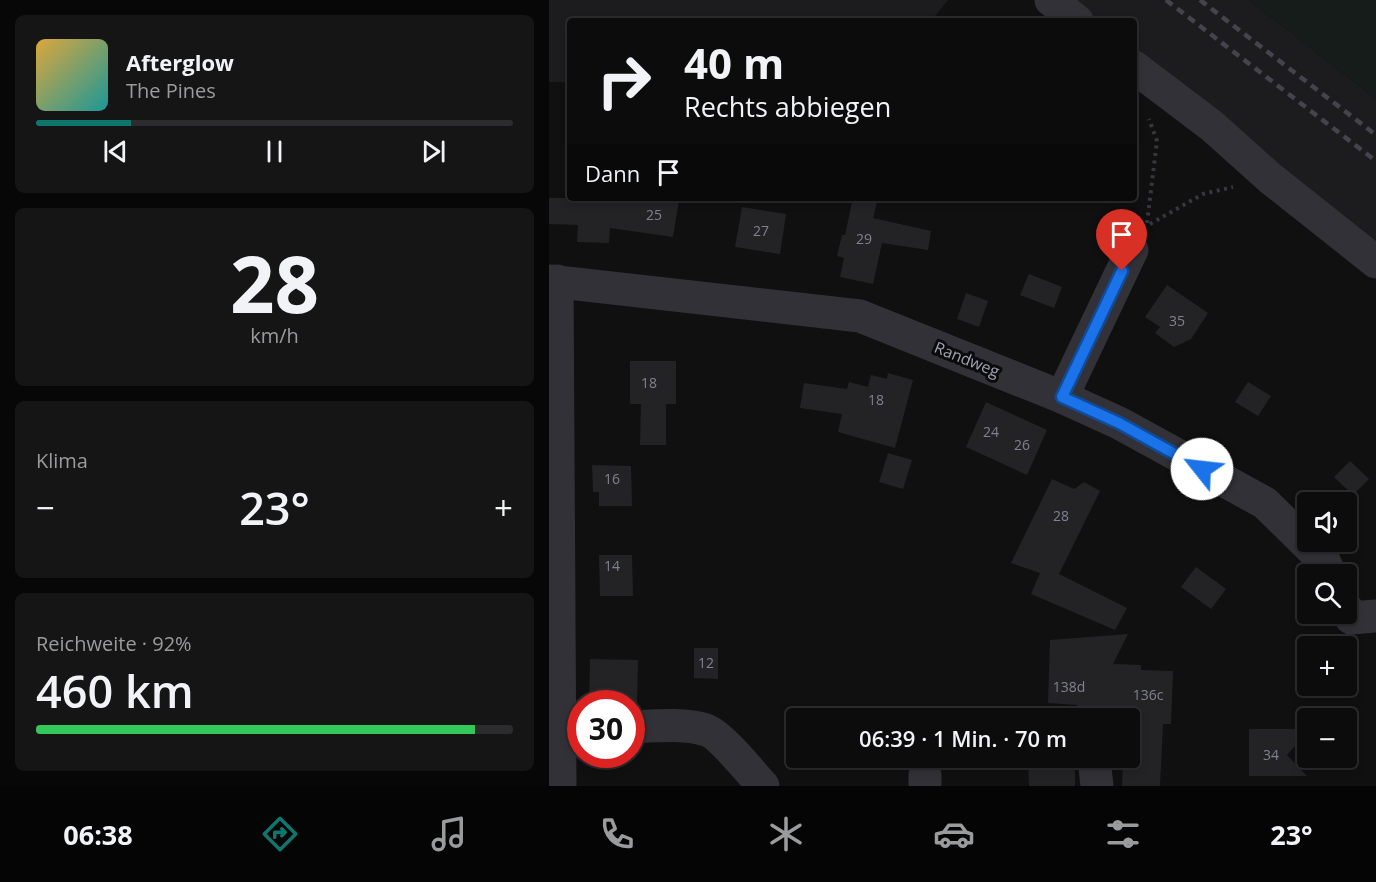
<!DOCTYPE html>
<html lang="de">
<head>
<meta charset="utf-8">
<style>
  body { margin:0; font-family:"Open Sans",sans-serif; background:#151516; color:#f1f3f6; height:100vh; display:flex; flex-direction:column; font-size:22px; white-space:nowrap }
  * { box-sizing:border-box; margin:0 }
  p { font-size:20px; color:#9a9b9d }
  .icon { flex:none; width:33px; height:33px; fill:none; stroke:currentColor; stroke-width:2; stroke-linecap:round; stroke-linejoin:round }
  .map { position:relative; flex:1; overflow:hidden }
  .drawer { display:flex; flex-direction:column; gap:15px; padding:15px; background:#070707; width:549px }
  .drawer>* { flex:none }
  .hud { position:absolute; left:18px; top:18px; width:570px; height:183px; border-radius:6px; box-shadow:0 3px 9px #0003,0 0 0 2px #2c2c2e; background:#0c0c0d; color:#f1f3f6; overflow:hidden }
  .tools { position:absolute; left:748px; top:492px; display:grid; gap:12px }
  .tools a { display:grid; place-items:center; width:60px; height:60px; border-radius:6px; background:#0c0c0d; box-shadow:0 3px 9px #0003,0 0 0 2px #2c2c2e; font-size:30px }
  .speed { position:absolute; left:18px; top:690px; display:flex; gap:12px; font-size:30px; font-weight:700; text-align:center }
  .speed>* { display:grid; place-content:center; width:78px; height:78px; border-radius:50%; background:#0c0c0d; box-shadow:0 3px 9px #0003,0 0 0 2px #2c2c2e; line-height:1 }
  .speed .limit { border:9px solid #d22; background:#fff; color:#111 }
  .pin { position:absolute; display:grid; place-items:center; width:51px; height:51px; color:#fff; margin:-62px -26px; border-radius:50% 50% 50% 0; rotate:-45deg; box-shadow:0 0 6px #0007 }
  .pin .icon { rotate:45deg }
  .me { position:absolute; width:66px; margin:-33px; rotate:299deg; stroke-linejoin:round; filter:drop-shadow(0 0 4px #0008) }
  .turn { display:flex; align-items:center; gap:21px; height:126px; padding:0 18px; font-size:27px }
  .turn .icon { width:78px; height:78px; stroke-width:2.5 }
  .turn b { display:block; font-size:42px; line-height:51px }
  .then { display:flex; align-items:center; height:57px; padding:0 18px; background:#0003; gap:12px; font-size:22px }
  .big { font-size:45px; font-weight:600; line-height:1.1 }
  .drawer .tile { flex:1; display:flex; flex-direction:column; justify-content:center; gap:9px; min-width:0; padding:0 21px; border-radius:9px; background:#151516 }
  .drawer .dial { align-items:center; gap:0 }
  .dial b { font-size:78px; line-height:1 }
  .song { display:flex; align-items:center; gap:18px }
  .cover { width:72px; height:72px; border-radius:9px; background:linear-gradient(135deg,hsl(40 70% 55%),hsl(180 70% 35%)) }
  .played { height:6px; border-radius:3px; background:linear-gradient(90deg,#0f766e 20%,#2c2c2e 20%) }
  .keys { display:flex; justify-content:space-around; direction:ltr }
  .heat { display:flex; justify-content:space-between; align-items:center; font-size:33px; direction:ltr }
  .charge { height:9px; border-radius:4px; background:linear-gradient(90deg,#34c759 92%,#2c2c2e 0) }
  .trip { position:absolute; left:237px; top:708px; width:354px; height:60px; border-radius:6px; background:#0c0c0d; box-shadow:0 3px 9px #0003,0 0 0 2px #2c2c2e; font-weight:600; line-height:60px; text-align:center }
  .tab-bar { display:flex; height:96px; justify-content:space-around; align-items:center; background:#050505; color:#9a9b9d }
  .tab-bar .icon { width:42px; height:42px }
  .tab-bar .current { color:#0f766e }
  .tab-bar b { font-size:27px; color:#f1f3f6 }
  main { display:flex; flex:1; min-height:0 }
  .map>svg:first-child { display:block }
  .built { fill:#1c1c1e }
  .green { fill:#161c19 }
  .building { fill:#232326 }
  .lines { fill:none; stroke-linecap:round; stroke-linejoin:round }
  .path { stroke:#37373e; stroke-width:4; stroke-dasharray:3 4.5; stroke-linecap:butt }
  .minor { stroke:#313137; stroke-width:33 }
  .rail { stroke:#44444c; stroke-width:4.5; stroke-dasharray:8 6; stroke-linecap:butt }
  .route-casing { stroke:#114b97; stroke-width:15 }
  .route { stroke:#1a73e8; stroke-width:10 }
  .labels { text-anchor:middle; stroke-width:6; stroke-linejoin:round; paint-order:stroke }
  .number-label { font-size:14px; fill:#80818f }
  .street-label { font-size:16px; fill:#a0a1b3; stroke:#0b0b0c }
</style>
</head>
<body>
<main>
<section class="drawer">
<div class="tile">
<div class="song"><i class="cover"></i><div><b>Afterglow</b><p>The Pines</p></div></div>
<div class="played"></div>
<div class="keys"><svg class="icon" aria-label="previous" viewBox="0 0 24 24"><path d="M18 5L8 12l10 7zM5 5v14"/></svg><svg class="icon" aria-label="pause" viewBox="0 0 24 24"><path d="M8 5v14M16 5v14"/></svg><svg class="icon" aria-label="next" viewBox="0 0 24 24"><path d="M6 5l10 7-10 7zM19 5v14"/></svg></div>
</div>
<div class="tile dial"><b>28</b><p>km/h</p></div>
<div class="tile"><p>Klima</p>
<div class="heat"><a>−</a><b class="big">23°</b><a>+</a></div>
</div>
<div class="tile"><p>Reichweite · 92%</p><b class="big">460 km</b><div class="charge"></div></div>
</section>
<div class="map">
<svg width="827" height="786" viewBox="0 0 827 786">
  <rect width="100%" height="100%" fill="#101011"/>
  <g class="built">
    <polygon points="0,0 399,0 382,21 21,21 21,82 0,82"/>
    <polygon points="498,0 700,0 827,99 827,247 585,66 585,21 526,21"/>
  </g>
  <polygon class="green" points="700,0 827,0 827,99"/>
  <g class="building">
    <polygon points="0,198 115,198 130,200 124,237 61,228 60,243 28,242 29,225 0,224"/>
    <polygon points="304,198 329,198 324,218 382,231 379,250 333,243 324,284 291,277 295,258 288,256 293,235 296,235"/>
    <polygon points="193,207 237,214 231,254 186,247"/>
    <polygon points="480,274 513,287 505,308 471,295"/>
    <polygon points="618,285 659,313 642,339 625,347 606,333 611,327 596,317"/>
    <polygon points="417,293 439,301 430,327 408,319"/>
    <polygon points="81,361 127,361 127,404 117,404 117,445 91,445 92,404 81,404"/>
    <polygon points="339,373 364,380 346,448 289,432 293,414 251,408 255,383 298,389 300,382 319,387 322,375 338,379"/>
    <polygon points="699,382 722,396 709,416 686,402"/>
    <polygon points="437,402 498,430 478,475 417,447"/>
    <polygon points="339,453 363,460 354,489 330,482"/>
    <polygon points="801,461 820,479 804,495 785,477"/>
    <polygon points="43,465 82,466 83,506 50,506 50,492 44,492"/>
    <polygon points="503,479 525,489 535,482 551,491 510,574 578,608 566,630 482,594 491,573 462,563"/>
    <polygon points="50,555 83,555 84,596 51,596"/>
    <polygon points="647,567 677,589 662,609 632,587"/>
    <polygon points="579,634 564,664 592,665 592,670 624,671 622,724 614,724 611,786 573,786 574,758 580,758 580,718 574,718 574,712 528,710 528,705 499,703 501,640"/>
    <polygon points="145,648 169,648 169,679 145,678"/>
    <polygon points="41,659 89,660 88,704 40,704"/>
    <rect x="298" y="712" width="42" height="6"/>
    <polygon points="700,729 747,729 747,745 738,755 758,776 700,776"/>
    <rect x="298" y="758" width="42" height="8"/>
    <polygon points="479,758 526,758 526,786 480,786"/>
  </g>
  <g class="lines">
    <g class="path">
      <polyline points="598,223 608,141 600,119"/>
      <polyline points="601,224 654,194 684,187"/>
    </g>
    <g class="minor">
      <polyline points="502,0 528,21"/>
      <polyline points="585,67 663,126 721,178 827,262"/>
      <polyline points="0,281 311,316 513,397 570,423 716,503 775,561 781,574"/>
      <polyline points="8,281 11,786"/>
      <polyline points="513,397 583,250"/>
      <polyline points="798,609 802,618 827,616"/>
      <path d="M82,727c23,-1 53,-4 75,3 14,4 46,44 57,56"/>
      <polyline points="545,758 548,786"/>
      <polyline points="376,786 376,775"/>
    </g>
    <g class="rail">
      <polyline points="617,0 827,161"/>
      <polyline points="651,0 827,135"/>
    </g>
  </g>
  <g class="lines">
    <defs>
      <polyline id="route" points="573,271 513,397 570,423 653,469"/>
    </defs>
    <use href="#route" class="route-casing"/>
    <use href="#route" class="route"/>
  </g>
  <g class="labels">
    <g class="number-label">
      <text x="105" y="220">25</text>
      <text x="212" y="236">27</text>
      <text x="315" y="244">29</text>
      <text x="628" y="326">35</text>
      <text x="100" y="388">18</text>
      <text x="327" y="405">18</text>
      <text x="442" y="437">24</text>
      <text x="473" y="450">26</text>
      <text x="63" y="484">16</text>
      <text x="512" y="521">28</text>
      <text x="63" y="571">14</text>
      <text x="157" y="668">12</text>
      <text x="520" y="692">138d</text>
      <text x="599" y="700">136c</text>
      <text x="722" y="760">34</text>
    </g>
    <g class="street-label">
      <text transform="translate(418 359) rotate(22)" y="6">Randweg</text>
    </g>
  </g>
</svg>
<div class="tools">
<a><svg class="icon" aria-label="sound" viewBox="0 0 24 24"><path d="M4 9h4l5-4v14l-5-4H4zM17 9q2 3 0 6"/></svg></a>
<a><svg class="icon" aria-label="search" viewBox="0 0 24 24"><circle cx="10" cy="10" r="6"/><path d="M15 15l6 6"/></svg></a>
<a>+</a>
<a>−</a>
</div>
<div class="speed"><div class="limit">30</div></div>
<div class="pin" style="left:573px;top:271px;background:#d93025"><svg class="icon" aria-label="arrive" viewBox="0 0 24 24"><path d="M6 21V4h12l-3 4 3 4H6"/></svg></div>
<svg class="me" style="left:653px;top:469px" viewBox="-20 -20 40 40"><circle r="19" fill="#fff"/><path d="M0-13L10 11 0 6-10 11z" fill="#1a73e8"/></svg>
<div class="trip">06:39 · 1 Min. · 70 m</div>
<div class="hud">
<div class="turn"><svg class="icon" aria-label="right" viewBox="0 0 24 24"><path d="M7 20v-9h11M14 6l5 5-5 5"/></svg><div><b>40 m</b>Rechts abbiegen</div></div>
<div class="then">Dann<svg class="icon" aria-label="arrive" viewBox="0 0 24 24"><path d="M6 21V4h12l-3 4 3 4H6"/></svg></div>
</div>
</div>
</main>
<nav class="tab-bar">
<b>06:38</b>
<svg class="icon current" aria-label="directions" viewBox="0 0 24 24"><path d="M12 3l9 9-9 9-9-9zM9 14v-3h6M13 9l2 2-2 2"/></svg>
<svg class="icon" aria-label="music" viewBox="0 0 24 24"><path d="M9 18V5l10-2v13"/><circle cx="6" cy="18" r="3"/><circle cx="16" cy="16" r="3"/></svg>
<svg class="icon" aria-label="phone" viewBox="0 0 24 24"><path d="M5 4h4l2 5-3 2q2 4 5 5l2-3 5 2v4C11 20 4 13 5 4z"/></svg>
<svg class="icon" aria-label="climate" viewBox="0 0 24 24"><path d="M12 3v18M4 7l16 10M4 17L20 7"/></svg>
<svg class="icon" aria-label="car" viewBox="0 0 24 24"><path d="M5 17H2v-5l4-1 3-4h7l3 4 3 1v5h-3M9 17h6M6 11h13"/><circle cx="7" cy="17" r="2"/><circle cx="17" cy="17" r="2"/></svg>
<svg class="icon" aria-label="filters" viewBox="0 0 24 24"><path d="M4 7h16M4 17h16"/><circle cx="9" cy="7" r="2"/><circle cx="15" cy="17" r="2"/></svg>
<b>23°</b>
</nav>
</body>
</html>
